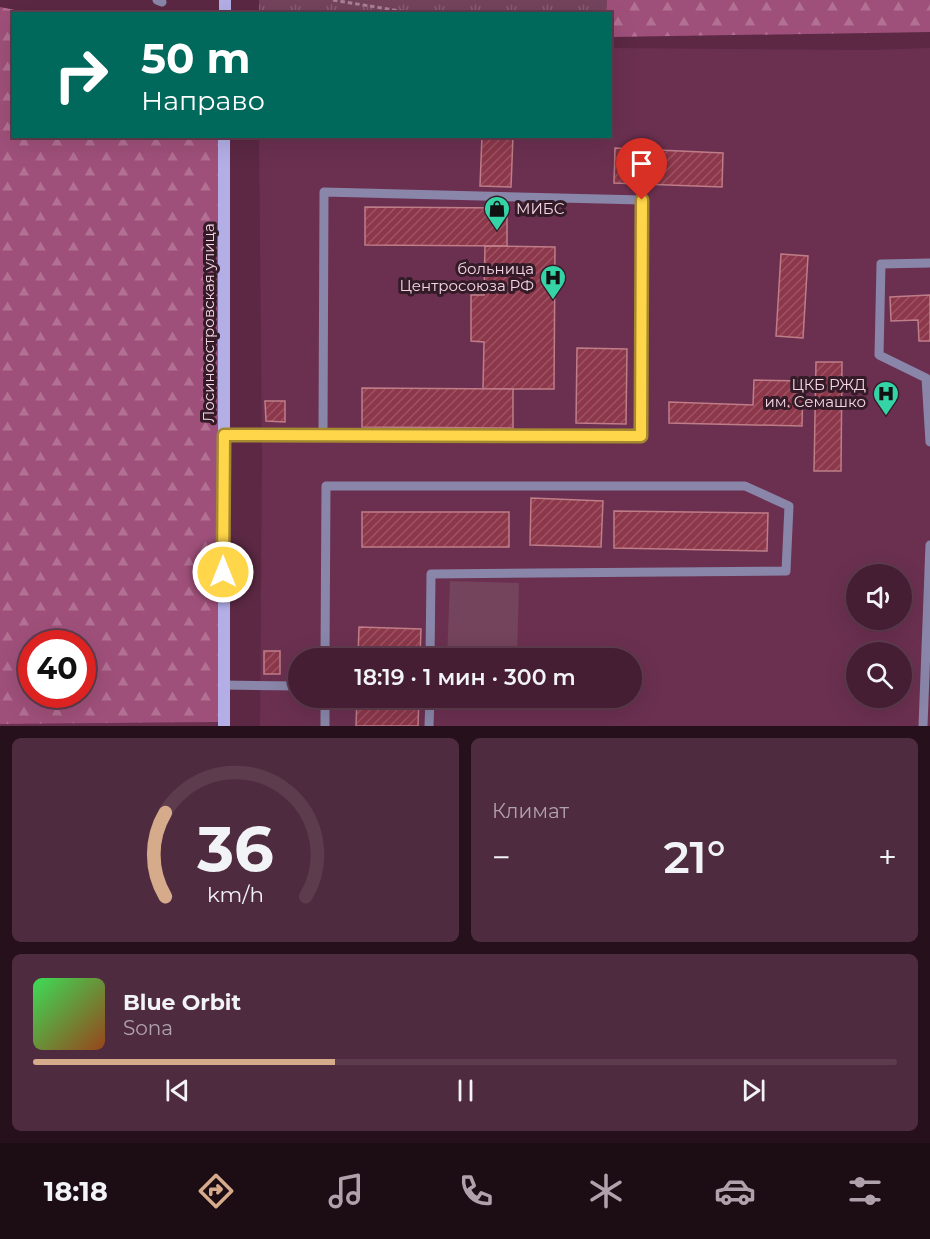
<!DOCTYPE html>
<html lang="ru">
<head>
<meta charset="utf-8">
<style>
  body { margin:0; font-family:Montserrat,sans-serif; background:#4f2b3f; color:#f1f3f6; height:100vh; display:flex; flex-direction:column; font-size:22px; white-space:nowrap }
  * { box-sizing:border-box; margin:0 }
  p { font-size:20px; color:#b0a2ac }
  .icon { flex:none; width:33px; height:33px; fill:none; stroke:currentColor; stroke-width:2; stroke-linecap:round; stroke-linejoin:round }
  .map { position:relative; height:726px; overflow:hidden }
  .details { display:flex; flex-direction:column; gap:12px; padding:12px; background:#26101c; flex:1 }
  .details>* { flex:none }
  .guide { position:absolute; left:12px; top:12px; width:600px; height:126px; border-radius:0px; box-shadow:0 6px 24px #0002,0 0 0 2px #5d3c4e; background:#00695c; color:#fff; overflow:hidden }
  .fabs { position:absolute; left:846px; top:564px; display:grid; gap:12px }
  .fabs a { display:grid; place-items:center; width:66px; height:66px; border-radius:50%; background:#451e33; box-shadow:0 6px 24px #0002,0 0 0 2px #5d3c4e; font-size:30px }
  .speed { position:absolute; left:18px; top:630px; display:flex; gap:12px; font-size:30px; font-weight:700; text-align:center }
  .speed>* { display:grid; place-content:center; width:78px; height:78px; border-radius:50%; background:#451e33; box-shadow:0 6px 24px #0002,0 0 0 2px #5d3c4e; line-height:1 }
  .speed .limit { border:9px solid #d22; background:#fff; color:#111 }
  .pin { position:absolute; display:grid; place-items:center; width:51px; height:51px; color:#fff; margin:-62px -26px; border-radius:50% 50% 50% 0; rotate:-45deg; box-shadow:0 0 6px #0007 }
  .pin .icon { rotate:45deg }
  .me { position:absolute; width:66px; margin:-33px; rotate:0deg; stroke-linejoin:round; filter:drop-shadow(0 0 4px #0008) }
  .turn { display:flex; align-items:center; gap:21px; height:126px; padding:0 30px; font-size:27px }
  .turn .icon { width:78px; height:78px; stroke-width:2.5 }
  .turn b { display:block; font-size:42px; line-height:51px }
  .big { font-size:45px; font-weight:600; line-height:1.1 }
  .details .tile { flex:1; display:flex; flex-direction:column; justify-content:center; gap:9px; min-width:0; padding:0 21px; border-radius:9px; background:#4f2b3f }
  .details .dial { align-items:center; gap:0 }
  .dial svg { height:156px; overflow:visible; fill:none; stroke:#5d3c4e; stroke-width:7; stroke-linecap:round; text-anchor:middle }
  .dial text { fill:#f1f3f6; stroke:none }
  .song { display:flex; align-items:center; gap:18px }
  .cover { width:72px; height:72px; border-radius:9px; background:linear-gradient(135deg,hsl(130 70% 55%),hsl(20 70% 35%)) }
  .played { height:6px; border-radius:3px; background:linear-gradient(90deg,#d6ab8b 35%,#5d3c4e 35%) }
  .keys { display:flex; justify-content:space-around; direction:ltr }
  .heat { display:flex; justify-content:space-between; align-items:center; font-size:33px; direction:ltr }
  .details .tiles { flex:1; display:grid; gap:12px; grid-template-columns:1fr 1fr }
  .tile:last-child { grid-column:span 2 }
  .trip { position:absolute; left:288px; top:648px; width:354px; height:60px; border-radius:30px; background:#451e33; box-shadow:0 6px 24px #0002,0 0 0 2px #5d3c4e; font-weight:600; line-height:60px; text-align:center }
  .dock { display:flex; height:96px; justify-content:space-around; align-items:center; background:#1c0c14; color:#b0a2ac }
  .dock .icon { width:42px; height:42px }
  .dock .active { color:#d6ab8b }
  .dock b { font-size:27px; color:#f1f3f6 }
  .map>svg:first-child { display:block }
  .built { fill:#6b3050; fill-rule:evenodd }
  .grass { fill:url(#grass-tufts) }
  .forest { fill:url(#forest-firs); fill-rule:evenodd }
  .park { fill:#74435c }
  .building { fill:url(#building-hatch); stroke:#bf7d88; stroke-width:1.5 }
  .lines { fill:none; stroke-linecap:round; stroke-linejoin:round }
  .path { stroke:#aa8096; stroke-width:3; stroke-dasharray:4.5 3; stroke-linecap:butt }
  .lane { stroke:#8986a9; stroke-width:9 }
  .secondary { stroke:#b3aee6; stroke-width:12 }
  .route-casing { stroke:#a68a30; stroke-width:15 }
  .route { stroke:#ffd54a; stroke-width:10 }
  .labels { text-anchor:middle; stroke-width:6; stroke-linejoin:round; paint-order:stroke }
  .poi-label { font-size:15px; fill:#f6d5e4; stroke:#331b27; text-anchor:end }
  .street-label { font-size:15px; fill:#f6d5e4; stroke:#331b27 }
</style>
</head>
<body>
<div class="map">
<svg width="930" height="726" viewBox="0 0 930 726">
  <defs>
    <pattern id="grass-tufts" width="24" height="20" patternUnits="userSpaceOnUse" patternTransform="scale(1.5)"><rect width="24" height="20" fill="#74435c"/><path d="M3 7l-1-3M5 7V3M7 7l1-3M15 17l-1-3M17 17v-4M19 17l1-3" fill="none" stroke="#885d73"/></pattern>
    <pattern id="forest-firs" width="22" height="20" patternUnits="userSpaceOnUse" patternTransform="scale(1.5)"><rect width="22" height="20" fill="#9f507a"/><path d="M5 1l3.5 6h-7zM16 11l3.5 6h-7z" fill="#b27093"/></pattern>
    <pattern id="building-hatch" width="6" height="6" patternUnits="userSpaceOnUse" patternTransform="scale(1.5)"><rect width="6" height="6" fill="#8c374a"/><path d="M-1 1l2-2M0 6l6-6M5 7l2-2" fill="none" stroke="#9d5364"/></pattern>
  </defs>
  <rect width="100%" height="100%" fill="#5c2844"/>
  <g class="built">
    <path d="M611,48l259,2 60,-2v678h-670l2,-268 -3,-321 351,-1zM856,574h46v46h-46zM856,652h46v46h-46zM298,658h334v40h-334z"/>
    <polygon points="219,722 218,726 0,726 0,724"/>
  </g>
  <polygon class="grass" points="259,0 607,0 606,14 259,14"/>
  <g class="forest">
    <polygon points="607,0 930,0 930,32 611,37 610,14 606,13"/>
    <path d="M0,7l30,6 -16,1v122l204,1 1,585 -219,2zM32,644h50v50h-50z"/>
  </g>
  <g class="park">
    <polygon points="450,581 519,583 517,658 447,658"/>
    <polygon points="446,698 515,698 515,709 445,706"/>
  </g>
  <g class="building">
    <polygon points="482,136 513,136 511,187 480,186"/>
    <polygon points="615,148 723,153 722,187 614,183"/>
    <polygon points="365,207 507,208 507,246 365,245"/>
    <polygon points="485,246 555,247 554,389 483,389 484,342 471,341 471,295 484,295"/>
    <polygon points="781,254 808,256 803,338 776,336"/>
    <polygon points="930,295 930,341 919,341 918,320 891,321 890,297"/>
    <polygon points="577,348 627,349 626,424 576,423"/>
    <polygon points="816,362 842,362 841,471 814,471"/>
    <polygon points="754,380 803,381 802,426 669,423 669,402 753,405"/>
    <polygon points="362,388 513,389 513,428 362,427"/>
    <polygon points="265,401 285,401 285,422 266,421"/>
    <polygon points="531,498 603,501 601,547 530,545"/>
    <polygon points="614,511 768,513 767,551 614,548"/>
    <rect x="362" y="512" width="147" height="35"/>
    <polygon points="359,627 421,629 420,658 358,658"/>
    <rect x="264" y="651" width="16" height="23"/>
    <polygon points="357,698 419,698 418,726 356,726"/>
  </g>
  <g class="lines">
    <polyline class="path" points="333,0 418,14"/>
    <g class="lane">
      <polyline points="157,0 162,2"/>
      <polyline points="930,263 881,264 879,355 926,378 930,442"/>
      <polyline points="223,435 641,436 642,200 324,192 323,435"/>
      <polyline points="325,658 326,486 745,486 789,506 786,571 431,574 430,658"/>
      <polyline points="223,685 298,686"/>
      <polyline points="325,698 325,726"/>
      <polyline points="429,726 430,698"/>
      <polyline points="923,726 930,545"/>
    </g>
    <g class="secondary">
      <polyline points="225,14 225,0"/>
      <polyline points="224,726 224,136"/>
    </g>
  </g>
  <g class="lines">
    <defs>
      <polyline id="route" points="223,572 224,435 641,436 642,200"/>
    </defs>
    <use href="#route" class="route-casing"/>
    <use href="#route" class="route"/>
  </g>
  <defs>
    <symbol id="shop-pin" viewBox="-11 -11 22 30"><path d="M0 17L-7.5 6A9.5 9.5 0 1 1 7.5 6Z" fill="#35d4a7" stroke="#331b27"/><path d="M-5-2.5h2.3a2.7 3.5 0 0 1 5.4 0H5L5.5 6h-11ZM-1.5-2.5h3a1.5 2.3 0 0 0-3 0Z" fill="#111"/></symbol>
    <symbol id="hospital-pin" viewBox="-11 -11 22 30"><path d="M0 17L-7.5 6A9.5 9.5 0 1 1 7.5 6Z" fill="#35d4a7" stroke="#331b27"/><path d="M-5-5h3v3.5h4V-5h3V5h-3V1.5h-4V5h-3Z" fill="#111"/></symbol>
  </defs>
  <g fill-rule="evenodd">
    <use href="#shop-pin" x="482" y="194" width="30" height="40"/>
    <use href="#hospital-pin" x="538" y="263" width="30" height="40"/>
    <use href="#hospital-pin" x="871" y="379" width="30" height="40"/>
  </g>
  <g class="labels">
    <g class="poi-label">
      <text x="516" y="214" text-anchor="start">МИБС</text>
      <text x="534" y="274">больница<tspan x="534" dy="17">Центросоюза РФ</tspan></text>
      <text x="866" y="390">ЦКБ РЖД<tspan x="866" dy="17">им. Семашко</tspan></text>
    </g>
    <g class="street-label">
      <text transform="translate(209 323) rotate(-90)" y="5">Лосиноостровская улица</text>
    </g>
  </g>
</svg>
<div class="fabs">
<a><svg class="icon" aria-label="sound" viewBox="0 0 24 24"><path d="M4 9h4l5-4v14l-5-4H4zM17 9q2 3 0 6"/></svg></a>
<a><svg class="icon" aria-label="search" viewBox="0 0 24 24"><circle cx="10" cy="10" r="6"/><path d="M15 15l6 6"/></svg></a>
</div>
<div class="speed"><div class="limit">40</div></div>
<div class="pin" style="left:642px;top:200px;background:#d93025"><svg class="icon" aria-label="arrive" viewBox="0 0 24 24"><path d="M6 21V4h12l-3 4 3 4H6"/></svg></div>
<svg class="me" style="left:223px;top:572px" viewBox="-20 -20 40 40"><circle r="17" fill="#ffd54a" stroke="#fff" stroke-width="3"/><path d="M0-11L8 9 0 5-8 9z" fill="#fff"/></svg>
<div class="trip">18:19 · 1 мин · 300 m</div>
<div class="guide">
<div class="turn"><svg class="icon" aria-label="right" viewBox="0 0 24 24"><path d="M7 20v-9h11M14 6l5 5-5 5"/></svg><div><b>50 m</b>Направо</div></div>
</div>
</div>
<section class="details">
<div class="tiles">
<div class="tile dial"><svg viewBox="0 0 100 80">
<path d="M14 69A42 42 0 1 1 86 69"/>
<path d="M14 69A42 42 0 0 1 14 26" stroke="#d6ab8b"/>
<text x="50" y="56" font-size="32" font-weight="700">36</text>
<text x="50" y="72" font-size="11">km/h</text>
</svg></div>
<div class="tile"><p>Климат</p>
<div class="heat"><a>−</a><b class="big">21°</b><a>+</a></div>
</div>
<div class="tile">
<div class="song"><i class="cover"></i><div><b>Blue Orbit</b><p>Sona</p></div></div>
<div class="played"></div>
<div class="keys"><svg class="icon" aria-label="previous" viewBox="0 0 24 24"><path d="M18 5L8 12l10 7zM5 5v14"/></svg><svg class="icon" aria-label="pause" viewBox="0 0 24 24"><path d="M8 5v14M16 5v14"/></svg><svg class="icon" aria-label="next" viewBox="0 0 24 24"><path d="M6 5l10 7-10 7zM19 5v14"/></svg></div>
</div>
</div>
</section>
<nav class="dock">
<b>18:18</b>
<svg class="icon active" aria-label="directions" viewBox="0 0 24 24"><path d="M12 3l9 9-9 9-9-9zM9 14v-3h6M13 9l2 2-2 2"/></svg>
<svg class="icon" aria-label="music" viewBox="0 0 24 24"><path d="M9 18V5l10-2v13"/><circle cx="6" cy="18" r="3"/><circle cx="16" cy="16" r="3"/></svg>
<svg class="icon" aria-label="phone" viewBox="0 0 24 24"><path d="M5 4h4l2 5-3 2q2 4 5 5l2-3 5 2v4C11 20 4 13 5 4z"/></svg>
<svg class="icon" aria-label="climate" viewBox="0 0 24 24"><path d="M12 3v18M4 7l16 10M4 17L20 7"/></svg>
<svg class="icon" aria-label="car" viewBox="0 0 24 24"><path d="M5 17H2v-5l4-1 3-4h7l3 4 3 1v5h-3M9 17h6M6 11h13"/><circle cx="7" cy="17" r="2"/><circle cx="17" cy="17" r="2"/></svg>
<svg class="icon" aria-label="filters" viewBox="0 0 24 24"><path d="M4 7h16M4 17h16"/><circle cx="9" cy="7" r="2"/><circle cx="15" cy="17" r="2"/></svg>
</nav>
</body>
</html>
